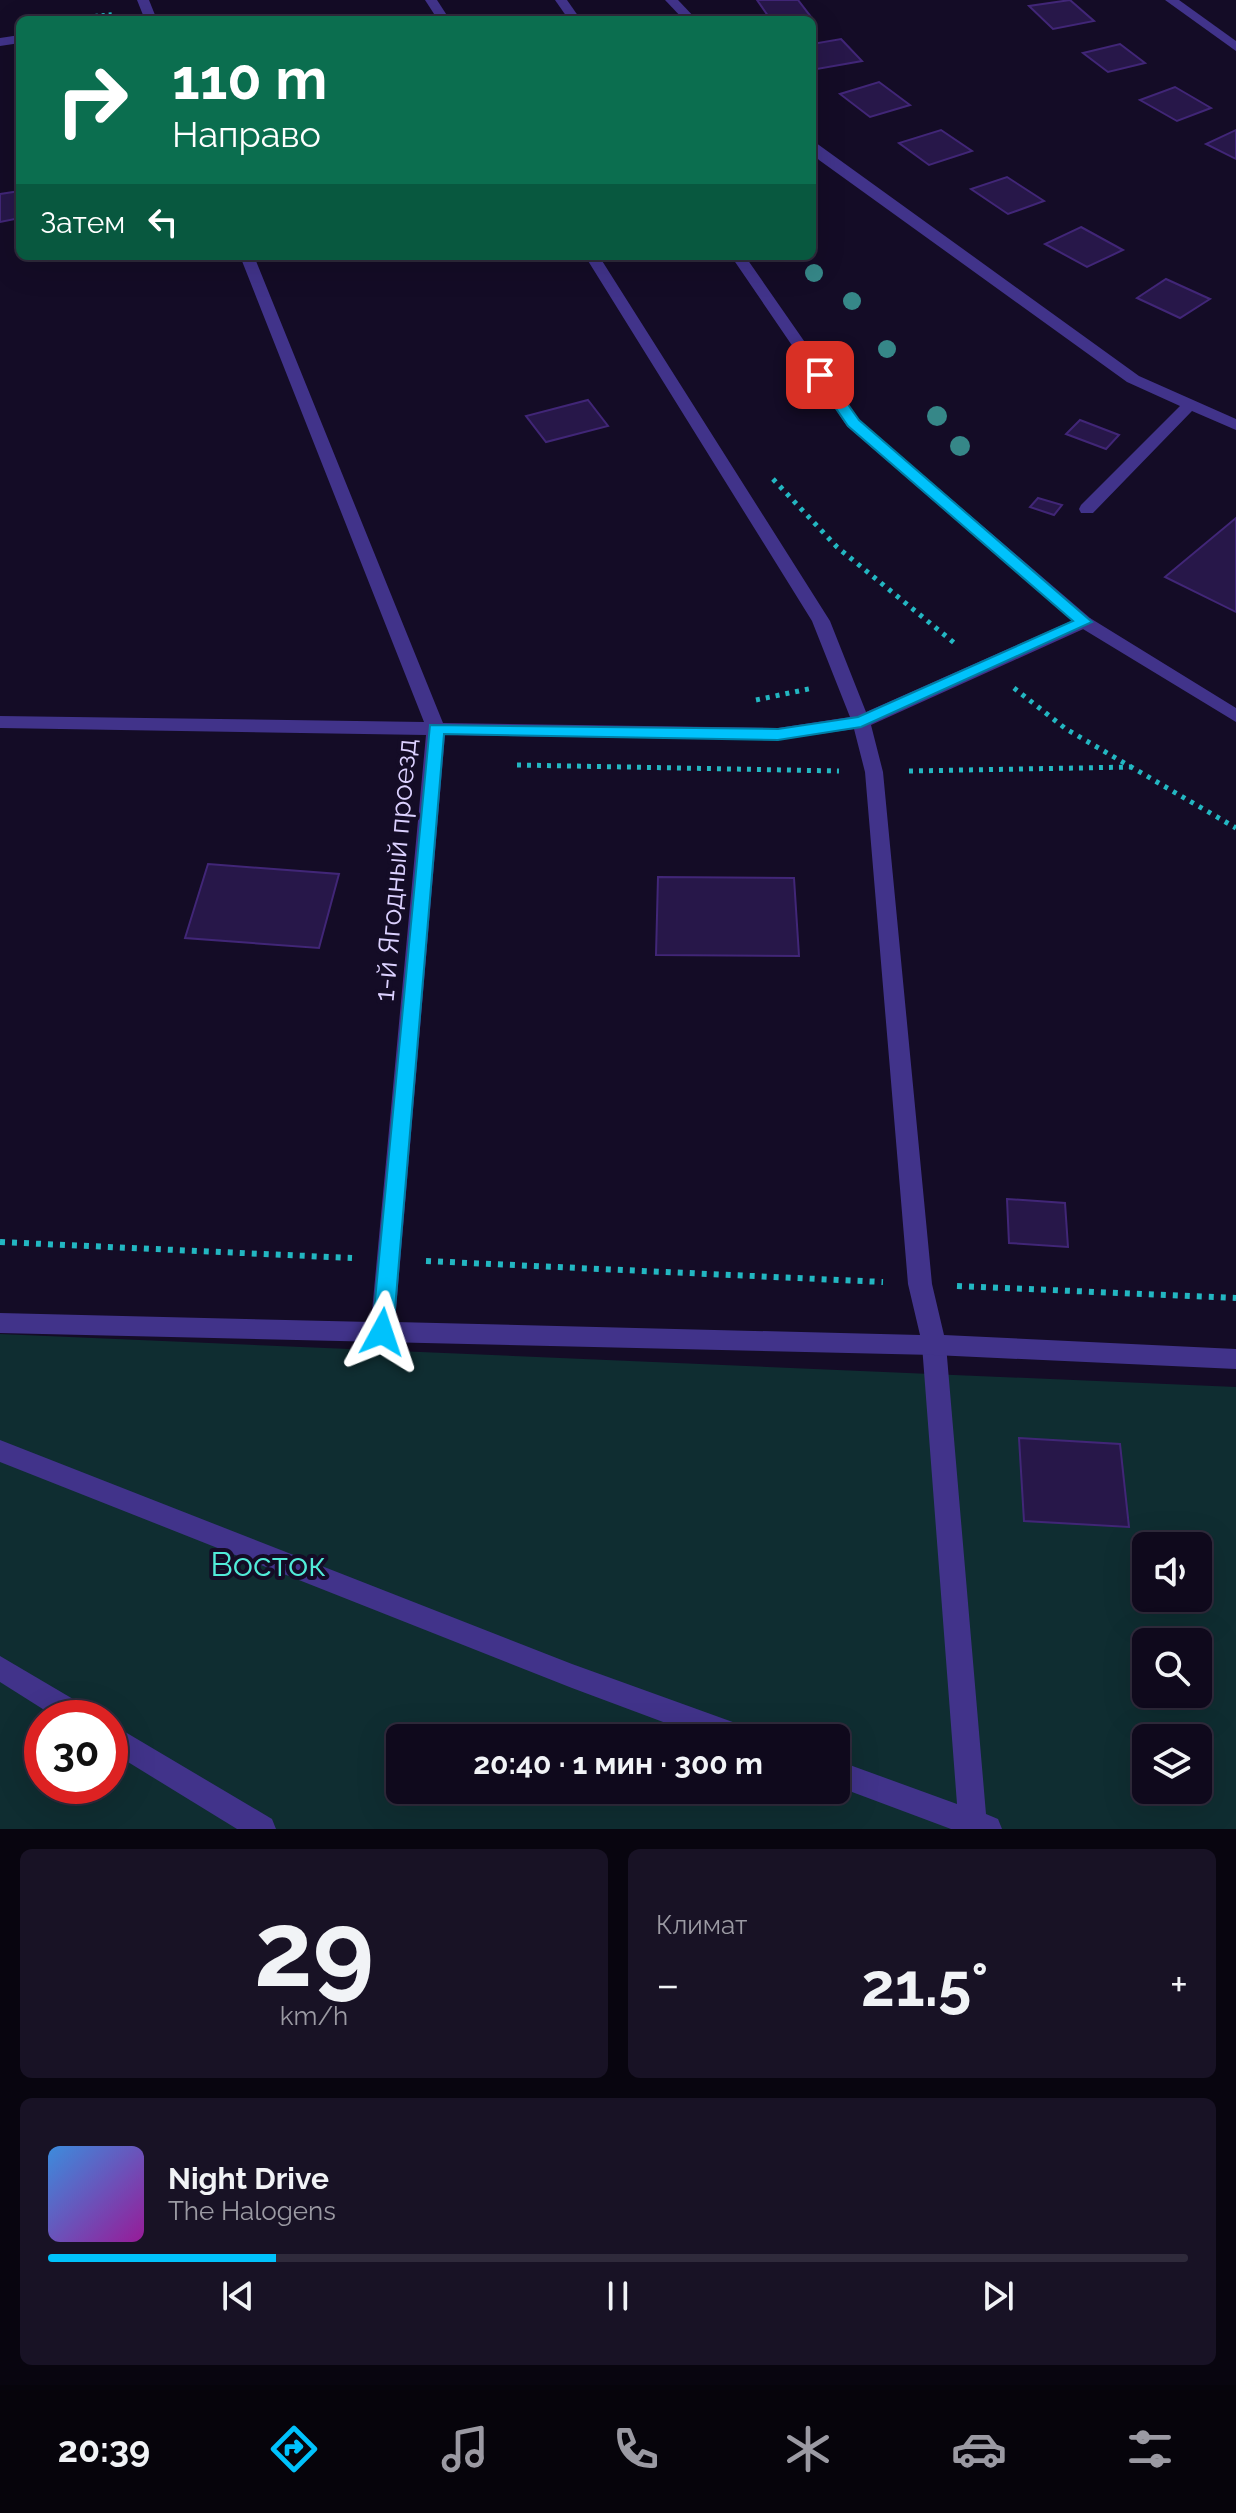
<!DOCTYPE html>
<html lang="ru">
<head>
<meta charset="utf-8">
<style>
  body { margin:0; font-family:Raleway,sans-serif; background:#181225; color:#f1f3f6; height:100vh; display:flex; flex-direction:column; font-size:30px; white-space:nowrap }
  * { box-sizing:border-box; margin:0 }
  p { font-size:26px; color:#9b9aa3 }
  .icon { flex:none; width:44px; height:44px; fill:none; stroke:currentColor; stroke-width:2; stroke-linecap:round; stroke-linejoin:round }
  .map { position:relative; height:1829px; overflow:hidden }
  .drawer { display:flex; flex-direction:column; gap:20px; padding:20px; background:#08050f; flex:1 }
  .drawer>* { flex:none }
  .hud { position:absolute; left:16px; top:16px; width:800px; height:244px; border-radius:12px; box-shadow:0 8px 32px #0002,0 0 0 2px #2f2a3b; background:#0b6e4f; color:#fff; overflow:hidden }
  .tools { position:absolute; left:1132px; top:1532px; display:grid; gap:16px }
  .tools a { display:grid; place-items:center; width:80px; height:80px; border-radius:12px; background:#0f091c; box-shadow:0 8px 32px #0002,0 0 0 2px #2f2a3b; font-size:40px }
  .speed { position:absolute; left:24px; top:1700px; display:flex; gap:16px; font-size:40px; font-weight:700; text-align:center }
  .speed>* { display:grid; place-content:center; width:104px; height:104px; border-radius:50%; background:#0f091c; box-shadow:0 8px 32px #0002,0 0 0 2px #2f2a3b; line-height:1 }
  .speed .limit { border:12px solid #d22; background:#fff; color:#111 }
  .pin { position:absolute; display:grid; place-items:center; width:68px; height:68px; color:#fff; margin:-34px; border-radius:16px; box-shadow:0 4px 12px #0006 }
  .me { position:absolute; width:88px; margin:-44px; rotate:5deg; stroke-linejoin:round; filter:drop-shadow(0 0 6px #0008) }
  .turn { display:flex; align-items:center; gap:28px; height:168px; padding:0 24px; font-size:36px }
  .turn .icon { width:104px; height:104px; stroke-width:2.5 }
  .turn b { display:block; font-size:56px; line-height:68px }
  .then { display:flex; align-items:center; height:76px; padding:0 24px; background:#0003; gap:16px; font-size:30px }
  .big { font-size:60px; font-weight:700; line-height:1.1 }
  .drawer .widget { flex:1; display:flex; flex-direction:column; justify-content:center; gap:12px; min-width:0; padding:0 28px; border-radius:12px; background:#181225 }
  .drawer .dial { align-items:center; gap:0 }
  .dial b { font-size:104px; line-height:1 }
  .song { display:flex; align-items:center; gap:24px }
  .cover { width:96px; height:96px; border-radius:12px; background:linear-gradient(135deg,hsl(210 70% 55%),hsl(300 70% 35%)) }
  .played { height:8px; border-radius:4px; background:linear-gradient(90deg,#00c2fc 20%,#2f2a3b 20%) }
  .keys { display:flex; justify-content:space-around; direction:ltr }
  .heat { display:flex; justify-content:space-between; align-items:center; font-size:44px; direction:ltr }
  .drawer .tiles { flex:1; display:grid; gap:20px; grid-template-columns:1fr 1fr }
  .widget:last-child { grid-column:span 2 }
  .trip { position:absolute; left:386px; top:1724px; width:464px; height:80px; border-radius:12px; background:#0f091c; box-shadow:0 8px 32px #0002,0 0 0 2px #2f2a3b; font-weight:700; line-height:80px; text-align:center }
  .dock { display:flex; height:128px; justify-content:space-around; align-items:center; background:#06040b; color:#9b9aa3 }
  .dock .icon { width:56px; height:56px }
  .dock .selected { color:#00c2fc }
  .dock b { font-size:36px; color:#f1f3f6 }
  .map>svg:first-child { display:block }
  .green { fill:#0f2d31; fill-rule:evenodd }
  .building { fill:#271749; stroke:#412677; stroke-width:2 }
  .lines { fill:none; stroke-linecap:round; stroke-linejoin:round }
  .path-far2 { stroke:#23b7c2; stroke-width:4; stroke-dasharray:3 4; stroke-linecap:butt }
  .path-far1 { stroke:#23b7c2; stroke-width:5; stroke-dasharray:4 6; stroke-linecap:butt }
  .path { stroke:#23b7c2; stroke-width:6; stroke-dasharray:5 7; stroke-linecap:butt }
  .service { fill:#41338a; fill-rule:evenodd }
  .minor { fill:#41338a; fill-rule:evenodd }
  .tertiary { fill:#41338a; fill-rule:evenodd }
  .tree { fill:#368788 }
  .route { fill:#00c2fc; stroke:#007ea4; stroke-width:2 }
  .labels { text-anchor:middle; stroke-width:8; stroke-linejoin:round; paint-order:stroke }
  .street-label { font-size:28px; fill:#dcd1ff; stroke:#140c26 }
  .near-park-label { font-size:34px; fill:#51ebd8; stroke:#140c26 }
</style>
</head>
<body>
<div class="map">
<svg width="1236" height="1829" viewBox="0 0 1236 1829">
  <rect width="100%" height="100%" fill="#140c26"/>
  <path class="green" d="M0,1334l1236,53v442h-1236zM1146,1546h52v52h-52zM1146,1642h52v52h-52zM42,1718h68v68h-68zM400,1738h436v52h-436zM1146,1738h52v52h-52z"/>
  <g class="building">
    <polygon points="757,0 798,0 811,17 771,20"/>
    <polygon points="1070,0 1094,21 1053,29 1029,6"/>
    <polygon points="841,39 862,61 817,69 812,63 812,44"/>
    <polygon points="1120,44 1145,63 1108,72 1083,53"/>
    <polygon points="879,82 910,105 870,117 840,94"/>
    <polygon points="1175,87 1211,108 1177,121 1140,100"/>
    <polygon points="941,130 972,151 929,165 899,143"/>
    <polygon points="1236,130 1236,159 1206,144"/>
    <polygon points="1007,177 1044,201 1008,214 971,189"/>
    <polygon points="20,191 20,218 0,222 0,194"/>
    <polygon points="1081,227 1123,250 1087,267 1045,244"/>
    <polygon points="1166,279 1210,299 1180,318 1137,298"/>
    <polygon points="588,400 608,426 546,442 526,416"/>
    <polygon points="1080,420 1119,435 1106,449 1066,434"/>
    <polygon points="1038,498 1062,505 1054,515 1030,507"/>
    <polygon points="1236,518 1236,612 1165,577"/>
    <polygon points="208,864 339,874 319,948 185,938"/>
    <polygon points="658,877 794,878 799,956 656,955"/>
    <polygon points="1007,1199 1065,1203 1068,1247 1009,1243"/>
    <polygon points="1019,1438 1120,1444 1129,1527 1024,1521"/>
  </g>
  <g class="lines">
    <polyline class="path-far2" points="53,20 114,14"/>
    <g class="path-far1">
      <polyline points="773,479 837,547 958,646"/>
      <polyline points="1014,688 1066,729 1236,828"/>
      <polyline points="756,700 813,688"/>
      <polyline points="517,765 839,771"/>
      <polyline points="909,771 1132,767"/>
    </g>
    <g class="path">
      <polyline points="0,1242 352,1258"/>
      <polyline points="426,1261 883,1282"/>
      <polyline points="957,1286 1236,1298"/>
    </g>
    <g class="service">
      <polygon points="934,1335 942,1338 946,1345 986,1814 998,1819 1002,1829 951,1829 836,1786 836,1760 957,1804 922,1345 926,1338"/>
      <polygon points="0,1440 572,1664 741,1725 750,1729 754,1738 706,1738 572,1688 0,1462"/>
      <polygon points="0,1656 90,1709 94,1718 57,1718 0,1682"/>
      <polygon points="110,1723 272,1819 276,1829 237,1829 110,1751"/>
    </g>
    <g class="minor">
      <polygon points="137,0 149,0 157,20 145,20"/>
      <polygon points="425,0 437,0 450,20 438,20"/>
      <polygon points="665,0 678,0 697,20 684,20"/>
      <polygon points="1165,0 1179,0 1236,41 1236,51"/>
      <polygon points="20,35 20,43 0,46 0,38"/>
      <polygon points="812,140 1139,376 1236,419 1236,430 1192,411 1093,513 1081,513 1079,509 1081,505 1180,406 1127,382 819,160 812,152"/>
      <path d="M240,256h14l189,467 335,5 72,-11 -38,-96 -227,-365h14l231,365 36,91 212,-94h12l3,4 -3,4 -219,99 12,47 49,512 12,51 292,14v20l-302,-14 -934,-22v-20l371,9 55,-587 -426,-7v-12l424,6zM854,729l11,43 43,512 12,51 -525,-13 50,-587 333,5z"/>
    </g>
    <g class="tertiary">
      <polygon points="555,0 567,0 581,20 569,20"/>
      <polygon points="731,256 745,256 859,420 1090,618 1236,708 1236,722 1078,626 847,426"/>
    </g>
  </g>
  <g class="tree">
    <circle cx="814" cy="273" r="9"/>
    <circle cx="852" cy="301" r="9"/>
    <circle cx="887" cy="349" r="9"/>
    <circle cx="937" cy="416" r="10"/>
    <circle cx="960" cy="446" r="10"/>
  </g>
  <polygon class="route" points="820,371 825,372 859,420 1092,622 861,727 778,740 444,734 393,1332 390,1339 382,1341 375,1339 372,1332 430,725 778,729 858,717 1073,621 848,426 813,375"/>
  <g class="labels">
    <g class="street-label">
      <text transform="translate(395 870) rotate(-85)" y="10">1-й Ягодный проезд</text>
    </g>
    <g class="near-park-label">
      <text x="268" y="1576">Восток</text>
    </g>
  </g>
</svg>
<div class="tools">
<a><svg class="icon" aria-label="sound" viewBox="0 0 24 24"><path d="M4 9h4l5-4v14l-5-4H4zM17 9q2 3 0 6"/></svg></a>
<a><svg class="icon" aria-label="search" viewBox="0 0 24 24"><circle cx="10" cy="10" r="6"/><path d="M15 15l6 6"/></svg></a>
<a><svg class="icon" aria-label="layers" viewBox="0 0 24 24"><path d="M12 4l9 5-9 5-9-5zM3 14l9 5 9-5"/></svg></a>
</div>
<div class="speed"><div class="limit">30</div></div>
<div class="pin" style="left:820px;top:375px;background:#d93025"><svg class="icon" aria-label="arrive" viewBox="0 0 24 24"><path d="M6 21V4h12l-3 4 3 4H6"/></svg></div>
<svg class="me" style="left:382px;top:1332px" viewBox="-20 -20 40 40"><path d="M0-17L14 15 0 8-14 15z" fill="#00c2fc" stroke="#fff" stroke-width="4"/></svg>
<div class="trip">20:40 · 1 мин · 300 m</div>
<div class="hud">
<div class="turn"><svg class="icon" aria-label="right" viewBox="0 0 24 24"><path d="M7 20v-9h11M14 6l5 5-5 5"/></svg><div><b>110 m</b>Направо</div></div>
<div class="then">Затем<svg class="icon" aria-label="left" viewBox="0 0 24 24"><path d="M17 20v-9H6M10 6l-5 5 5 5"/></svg></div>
</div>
</div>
<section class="drawer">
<div class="tiles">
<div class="widget dial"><b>29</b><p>km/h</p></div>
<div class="widget"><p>Климат</p>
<div class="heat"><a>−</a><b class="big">21.5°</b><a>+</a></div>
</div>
<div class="widget">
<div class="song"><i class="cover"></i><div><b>Night Drive</b><p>The Halogens</p></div></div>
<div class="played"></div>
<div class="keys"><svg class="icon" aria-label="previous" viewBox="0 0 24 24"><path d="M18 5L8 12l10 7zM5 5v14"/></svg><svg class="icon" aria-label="pause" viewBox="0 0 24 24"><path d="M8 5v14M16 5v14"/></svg><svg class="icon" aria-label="next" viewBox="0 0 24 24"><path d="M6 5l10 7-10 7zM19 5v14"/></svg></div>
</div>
</div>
</section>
<nav class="dock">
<b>20:39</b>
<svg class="icon selected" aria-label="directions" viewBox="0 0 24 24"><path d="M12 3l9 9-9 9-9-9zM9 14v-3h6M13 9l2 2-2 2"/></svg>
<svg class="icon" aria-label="music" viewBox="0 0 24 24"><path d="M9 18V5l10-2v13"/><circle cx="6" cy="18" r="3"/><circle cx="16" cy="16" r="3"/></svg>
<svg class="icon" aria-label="phone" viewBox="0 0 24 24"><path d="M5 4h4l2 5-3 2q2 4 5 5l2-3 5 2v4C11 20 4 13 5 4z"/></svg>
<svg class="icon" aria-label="climate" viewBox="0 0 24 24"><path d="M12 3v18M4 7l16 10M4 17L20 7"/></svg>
<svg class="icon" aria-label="car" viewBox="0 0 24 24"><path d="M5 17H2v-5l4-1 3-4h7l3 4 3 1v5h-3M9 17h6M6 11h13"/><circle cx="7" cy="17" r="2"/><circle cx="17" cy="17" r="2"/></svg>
<svg class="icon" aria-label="filters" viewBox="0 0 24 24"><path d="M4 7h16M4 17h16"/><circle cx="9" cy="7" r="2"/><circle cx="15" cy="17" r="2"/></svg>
</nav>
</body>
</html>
